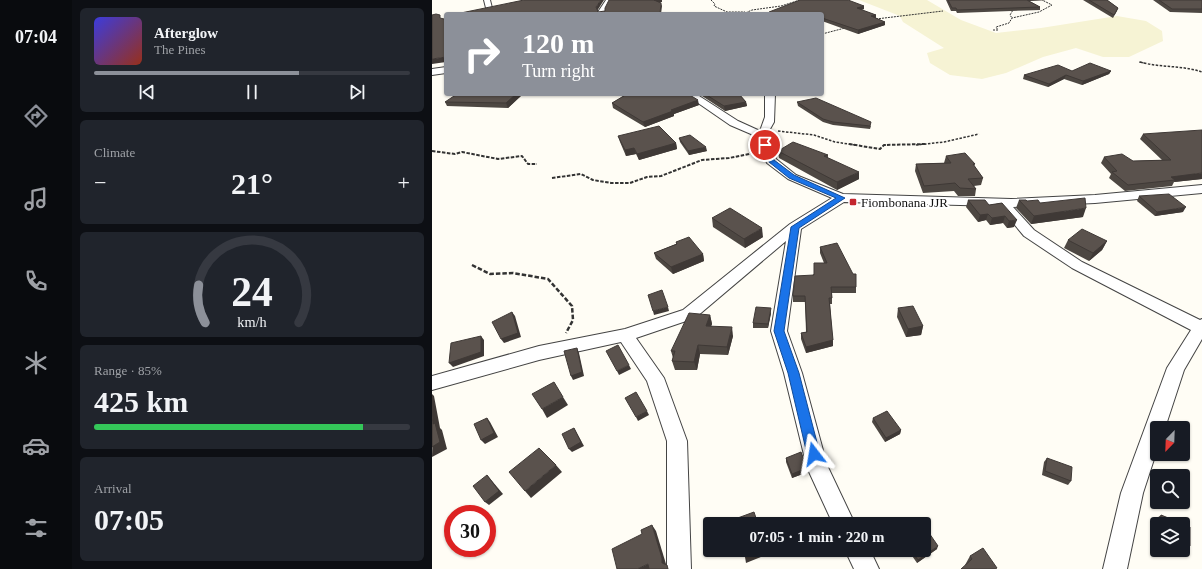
<!DOCTYPE html>
<html lang="en">
<head>
<meta charset="utf-8">
<style>
  body { margin:0; font-family:Georgia,serif; background:#20242c; color:#f1f3f6; height:100vh; display:flex; flex-direction:column; font-size:15px; white-space:nowrap }
  * { box-sizing:border-box; margin:0 }
  p { font-size:13px; color:#9ea1a6 }
  .icon { flex:none; width:22px; height:22px; fill:none; stroke:currentColor; stroke-width:2; stroke-linecap:round; stroke-linejoin:round }
  .map { position:relative; flex:1; overflow:hidden }
  .side { display:flex; flex-direction:column; gap:8px; padding:8px; background:#0d0f14; width:360px }
  .side>* { flex:none }
  .hud { position:absolute; left:12px; top:12px; width:380px; height:84px; border-radius:4px; box-shadow:0 1px 3px #0004; background:#8c9099; color:#fff; overflow:hidden }
  .needle { width:26px; rotate:203deg }
  .fabs { position:absolute; left:718px; top:421px; display:grid; gap:8px }
  .fabs a { display:grid; place-items:center; width:40px; height:40px; border-radius:4px; background:#171b24; box-shadow:0 1px 3px #0004; font-size:20px }
  .speed { position:absolute; left:12px; top:505px; display:flex; gap:8px; font-size:20px; font-weight:700; text-align:center }
  .speed>* { display:grid; place-content:center; width:52px; height:52px; border-radius:50%; background:#171b24; box-shadow:0 1px 3px #0004; line-height:1 }
  .speed .limit { border:6px solid #d22; background:#fff; color:#111 }
  .pin { position:absolute; display:grid; place-items:center; width:34px; height:34px; color:#fff; margin:-17px; border:2px solid #fff; border-radius:50%; box-shadow:0 1px 4px #0007 }
  .me { position:absolute; width:44px; margin:-22px; rotate:346deg; stroke-linejoin:round; filter:drop-shadow(0 0 3px #0008) }
  .turn { display:flex; align-items:center; gap:14px; height:84px; padding:0 12px; font-size:18px }
  .turn .icon { width:52px; height:52px; stroke-width:2.5 }
  .turn b { display:block; font-size:28px; line-height:34px }
  .big { font-size:30px; font-weight:700; line-height:1.1 }
  .side .widget { flex:1; display:flex; flex-direction:column; justify-content:center; gap:6px; min-width:0; padding:0 14px; border-radius:6px; background:#20242c }
  .side .dial { align-items:center; gap:0 }
  .dial svg { height:104px; overflow:visible; fill:none; stroke:#363941; stroke-width:7; stroke-linecap:round; text-anchor:middle }
  .dial text { fill:#f1f3f6; stroke:none }
  .song { display:flex; align-items:center; gap:12px }
  .cover { width:48px; height:48px; border-radius:6px; background:linear-gradient(135deg,hsl(240 70% 55%),hsl(10 70% 35%)) }
  .played { height:4px; border-radius:2px; background:linear-gradient(90deg,#8c9099 65%,#363941 65%) }
  .keys { display:flex; justify-content:space-around; direction:ltr }
  .heat { display:flex; justify-content:space-between; align-items:center; font-size:22px; direction:ltr }
  .charge { height:6px; border-radius:3px; background:linear-gradient(90deg,#34c759 85%,#363941 0) }
  .trip { position:absolute; left:271px; top:517px; width:228px; height:40px; border-radius:4px; background:#171b24; box-shadow:0 1px 3px #0004; font-weight:700; line-height:40px; text-align:center }
  main { display:flex; flex:1; min-height:0 }
  .menu { display:flex; flex-direction:column; width:72px; justify-content:space-around; align-items:center; background:#090b0e; color:#9ea1a6 }
  .menu .icon { width:28px; height:28px }
  .menu .on { color:#8c9099 }
  .menu b { font-size:18px; color:#f1f3f6 }
  .map>svg:first-child { display:block }
  .farmland { fill:#f6f3d4 }
  .lines { fill:none; stroke-linecap:round; stroke-linejoin:round }
  .street-casing { stroke:#444; stroke-width:2 }
  .path-far3 { stroke:#333; stroke-width:1; stroke-dasharray:2 1; stroke-linecap:butt }
  .path-far2 { stroke:#333; stroke-width:1.5; stroke-dasharray:2.5 1.5; stroke-linecap:butt }
  .path-far1 { stroke:#333; stroke-width:2; stroke-dasharray:3.5 1.5; stroke-linecap:butt }
  .path { stroke:#333; stroke-width:2.5; stroke-dasharray:4.5 2; stroke-linecap:butt }
  .street { fill:#fff; fill-rule:evenodd }
  .wall { fill:#4d4742 }
  .shaded-wall { fill:#3f3936 }
  .building { fill:#5a524d; stroke:#3f3936 }
  .route { fill:#1a73e8; stroke:#114b97 }
  .poi-dot { fill:#c4262e; stroke:#fff; stroke-width:1.5 }
  .labels { text-anchor:middle; stroke-width:4; stroke-linejoin:round; paint-order:stroke }
  .poi-label { font-size:13px; fill:#111; stroke:#fff; text-anchor:start }
</style>
</head>
<body>
<main>
<nav class="menu">
<b>07:04</b>
<svg class="icon on" aria-label="directions" viewBox="0 0 24 24"><path d="M12 3l9 9-9 9-9-9zM9 14v-3h6M13 9l2 2-2 2"/></svg>
<svg class="icon" aria-label="music" viewBox="0 0 24 24"><path d="M9 18V5l10-2v13"/><circle cx="6" cy="18" r="3"/><circle cx="16" cy="16" r="3"/></svg>
<svg class="icon" aria-label="phone" viewBox="0 0 24 24"><path d="M5 4h4l2 5-3 2q2 4 5 5l2-3 5 2v4C11 20 4 13 5 4z"/></svg>
<svg class="icon" aria-label="climate" viewBox="0 0 24 24"><path d="M12 3v18M4 7l16 10M4 17L20 7"/></svg>
<svg class="icon" aria-label="car" viewBox="0 0 24 24"><path d="M5 17H2v-5l4-1 3-4h7l3 4 3 1v5h-3M9 17h6M6 11h13"/><circle cx="7" cy="17" r="2"/><circle cx="17" cy="17" r="2"/></svg>
<svg class="icon" aria-label="filters" viewBox="0 0 24 24"><path d="M4 7h16M4 17h16"/><circle cx="9" cy="7" r="2"/><circle cx="15" cy="17" r="2"/></svg>
</nav>
<section class="side">
<div class="widget">
<div class="song"><i class="cover"></i><div><b>Afterglow</b><p>The Pines</p></div></div>
<div class="played"></div>
<div class="keys"><svg class="icon" aria-label="previous" viewBox="0 0 24 24"><path d="M18 5L8 12l10 7zM5 5v14"/></svg><svg class="icon" aria-label="pause" viewBox="0 0 24 24"><path d="M8 5v14M16 5v14"/></svg><svg class="icon" aria-label="next" viewBox="0 0 24 24"><path d="M6 5l10 7-10 7zM19 5v14"/></svg></div>
</div>
<div class="widget"><p>Climate</p>
<div class="heat"><a>−</a><b class="big">21°</b><a>+</a></div>
</div>
<div class="widget dial"><svg viewBox="0 0 100 80">
<path d="M14 69A42 42 0 1 1 86 69"/>
<path d="M14 69A42 42 0 0 1 9 40" stroke="#8c9099"/>
<text x="50" y="56" font-size="32" font-weight="700">24</text>
<text x="50" y="72" font-size="11">km/h</text>
</svg></div>
<div class="widget"><p>Range · 85%</p><b class="big">425 km</b><div class="charge"></div></div>
<div class="widget"><p>Arrival</p><b class="big">07:05</b></div>
</section>
<div class="map">
<svg width="770" height="569" viewBox="0 0 770 569">
  <rect width="100%" height="100%" fill="#fffdf5"/>
  <polygon class="farmland" points="427,0 495,0 529,20 564,33 609,28 685,16 714,21 730,31 731,41 697,57 671,57 644,48 611,57 574,73 550,79 518,75 498,63 495,53 512,48 471,22 468,16"/>
  <g class="lines">
    <defs>
      <g id="street">
        <polygon points="52,0 58,0 60,8 65,14 58,14 54,8"/>
        <polygon points="174,0 180,0 172,12 173,14 167,14 166,12"/>
        <polygon points="14,67 14,73 0,75 0,69"/>
        <polygon points="253,94 264,94 306,121 328,131 333,117 333,94 343,94 342,122 333,138 338,145 344,159 364,175 411,194 579,199 663,195 770,185 770,193 663,203 581,207 602,230 650,262 768,320 770,319 770,339 752,370 733,428 725,428 725,450 711,493 695,569 671,569 689,493 735,368 759,330 640,268 592,236 567,206 412,202 369,229 355,331 370,373 395,465 423,524 401,524 378,474 375,467 352,373 339,331 354,241 263,318 204,338 232,378 255,441 259,569 235,569 235,441 215,381 189,342 107,360 0,390 0,376 107,346 193,329 251,310 358,224 400,198 356,179 335,163 328,145 319,134 298,125"/>
        <polygon points="413,550 438,550 447,569 422,569"/>
      </g>
    </defs>
    <use href="#street" class="street-casing"/>
    <g class="path-far3">
      <polyline points="279,0 283,4 282,6 295,12 313,12"/>
      <polyline points="579,9 581,10 578,15 580,18"/>
      <polyline points="311,14 320,10 349,6 368,0"/>
      <polyline points="444,19 511,11"/>
      <polyline points="561,30 566,30 564,27 577,23 580,18 607,12 620,5 610,0"/>
      <polyline points="390,34 413,28"/>
      <polyline points="707,62 712,63"/>
    </g>
    <g class="path-far2">
      <path d="M708,62c21,6 42,3 62,10"/>
      <polyline points="346,131 382,135 403,142 423,145"/>
      <polyline points="452,145 454,145"/>
      <polyline points="484,145 512,142 547,134"/>
    </g>
    <g class="path-far1">
      <polyline points="417,144 448,149 452,145 495,144"/>
      <polyline points="0,151 23,154 30,152 66,159 90,156 96,164 105,164"/>
      <polyline points="120,178 149,174 161,180 179,183 198,183 215,177 229,176 270,160 297,158 317,154 323,150"/>
    </g>
    <polyline class="path" points="40,265 58,274 81,273 116,279 140,306 141,320 134,333"/>
    <use href="#street" class="street"/>
  </g>
  <g class="wall">
    <polygon points="514,0 614,0 597,1 608,7 608,10 525,13 524,11 519,11"/>
    <polygon points="651,0 675,0 686,8 685,11 681,18"/>
    <polygon points="721,0 770,0 770,13 738,12"/>
    <polygon points="432,6 432,9 429,10 444,15 444,18 453,22 453,25 426,34 390,21 390,14 337,14 337,12"/>
    <polygon points="640,71 679,71 677,74 650,85 632,79 616,87 591,79 592,75"/>
    <polygon points="91,94 76,108 15,106 13,102"/>
    <polygon points="185,94 256,94 267,105 242,114 242,116 213,127 181,108 180,103 192,96"/>
    <polygon points="267,94 307,94 314,102 315,106 293,111"/>
    <polygon points="365,102 439,126 438,129 401,125 391,122 366,106"/>
    <polygon points="711,134 770,179 742,182 740,186 693,191 677,178 679,174 669,163 672,157 701,161 730,160 708,139"/>
    <polygon points="186,136 244,143 245,149 207,160 204,154 194,156 188,142"/>
    <polygon points="247,138 275,151 257,155 248,142"/>
    <polygon points="346,151 396,155 396,158 427,179 405,190 347,158"/>
    <polygon points="514,156 543,164 542,166 551,178 549,185 542,186 544,189 543,196 526,196 522,191 491,193 483,171 484,164 512,163"/>
    <polygon points="707,196 751,212 723,216 705,201"/>
    <polygon points="536,200 557,205 570,203 582,227 575,228 571,223 558,225 554,220 546,222 534,207"/>
    <polygon points="587,200 595,201 651,217 599,224 584,208"/>
    <polygon points="280,218 331,237 313,248 281,227"/>
    <polygon points="636,240 675,241 670,250 657,261 632,248"/>
    <polygon points="244,242 271,254 272,261 241,274 224,259 222,253 244,244"/>
    <polygon points="388,247 424,287 424,293 400,293 400,304 398,304 401,346 374,353 369,339 369,333 374,332 373,302 361,302 361,296 392,263 388,253"/>
    <polygon points="466,308 491,326 489,335 474,337 465,317"/>
    <polygon points="339,313 336,328 321,328 321,323"/>
    <polygon points="278,315 280,324 279,326 301,336 296,355 268,354 265,370 243,370 240,361 241,358 239,351"/>
    <polygon points="441,418 469,430 468,434 453,442 440,422"/>
    <polygon points="354,458 375,468 376,472 360,478 354,462"/>
    <polygon points="615,458 639,481 636,485 610,475 612,462"/>
    <polygon points="729,515 751,524 725,524 725,537 724,537 725,518"/>
    <polygon points="751,524 758,546 753,549 751,548"/>
    <polygon points="505,549 485,563 476,550 492,550"/>
    <polygon points="538,556 564,569 533,565"/>
  </g>
  <g class="shaded-wall">
    <polygon points="169,0 172,0 165,11 164,7"/>
    <polygon points="222,0 230,0 230,2 223,4"/>
    <polygon points="592,0 614,0 592,1"/>
    <polygon points="229,3 230,6 229,14 228,14"/>
    <polygon points="432,6 432,9 424,11 425,8"/>
    <polygon points="444,15 444,18 439,16"/>
    <polygon points="453,22 453,25 426,34 426,30"/>
    <polygon points="14,57 14,62 0,64 0,59"/>
    <polygon points="679,71 677,74 650,85 651,81"/>
    <polygon points="634,75 632,79 616,87 617,84"/>
    <polygon points="84,94 91,94 76,108 74,103"/>
    <polygon points="266,100 267,105 242,114 242,116 213,127 211,122 239,110"/>
    <polygon points="314,102 315,106 293,111 292,106"/>
    <polygon points="244,143 245,149 207,160 205,154"/>
    <polygon points="274,147 275,151 257,155 256,151"/>
    <polygon points="202,148 204,154 194,156 193,150"/>
    <polygon points="427,172 427,179 405,190 405,182"/>
    <polygon points="770,173 770,179 742,182 743,180 739,177"/>
    <polygon points="754,207 751,212 723,216 725,212"/>
    <polygon points="654,208 651,217 599,224 602,216"/>
    <polygon points="556,214 554,220 546,222 548,215"/>
    <polygon points="573,216 571,223 558,225 560,218"/>
    <polygon points="585,220 582,227 575,228 577,221"/>
    <polygon points="330,228 331,237 313,248 312,239"/>
    <polygon points="675,241 670,250 657,261 661,253"/>
    <polygon points="271,254 272,261 241,274 239,267"/>
    <polygon points="236,307 237,311 222,315 221,311"/>
    <polygon points="339,308 339,313 336,328 336,324"/>
    <polygon points="80,312 83,316 89,337 72,343 69,339"/>
    <polygon points="278,315 280,324 276,334 274,326"/>
    <polygon points="491,326 489,335 474,337 476,329"/>
    <polygon points="300,327 301,336 296,355 295,347"/>
    <polygon points="49,336 52,340 52,356 21,367 17,363"/>
    <polygon points="401,340 401,346 374,353 374,347"/>
    <polygon points="266,345 268,354 265,370 262,362"/>
    <polygon points="145,348 147,353 152,376 141,380 139,376"/>
    <polygon points="197,365 199,369 187,375 185,371"/>
    <polygon points="0,394 2,396 8,428 10,430 15,449 0,457 1,424 0,416"/>
    <polygon points="131,397 136,405 115,418 110,409"/>
    <polygon points="215,411 217,415 206,421 204,417"/>
    <polygon points="55,418 58,422 66,437 53,444 49,440"/>
    <polygon points="142,428 152,446 140,452 137,449"/>
    <polygon points="469,430 468,434 453,442 454,438"/>
    <polygon points="124,465 130,472 99,498 93,491"/>
    <polygon points="375,468 376,472 360,478 360,474"/>
    <polygon points="55,475 71,494 57,505 53,502"/>
    <polygon points="220,525 224,531 234,564 234,569 230,563"/>
    <polygon points="506,546 505,549 485,563 486,560"/>
    <polygon points="330,550 333,550 334,555 314,563 313,557"/>
    <polygon points="216,564 219,569 205,569"/>
  </g>
  <g class="building">
    <polygon points="92,0 169,0 164,7 166,12 173,11 173,8 177,0 223,0 222,0 229,3 228,14 24,14"/>
    <polygon points="368,0 416,0 432,6 425,8 444,15 439,16 453,22 426,30 390,18 390,14 366,14 366,13 359,14 338,14 337,12"/>
    <polygon points="516,0 595,0 608,7 525,10 524,8 520,8"/>
    <polygon points="657,0 675,0 686,8 682,15"/>
    <polygon points="727,0 770,0 770,9 740,9"/>
    <polygon points="4,14 8,15 8,18 12,19 14,16 14,57 0,59 0,15"/>
    <polygon points="658,63 679,71 651,81 634,75 617,84 592,75 626,65 640,71"/>
    <polygon points="25,94 84,94 74,103 13,102"/>
    <polygon points="195,94 256,94 266,100 239,110 241,111 211,122 180,103"/>
    <polygon points="273,94 307,94 314,102 292,106"/>
    <polygon points="384,98 439,122 438,126 401,122 391,119 365,102"/>
    <polygon points="227,126 244,143 205,154 202,148 193,150 186,136"/>
    <polygon points="770,130 770,173 739,177 743,180 696,185 680,172 685,171 672,157 690,154 701,161 739,160 711,134"/>
    <polygon points="258,135 274,147 256,151 247,138"/>
    <polygon points="361,142 396,155 392,156 427,172 405,182 346,151"/>
    <polygon points="533,153 543,164 541,164 551,178 536,179 544,189 528,188 523,183 492,186 484,164 519,163 514,156"/>
    <polygon points="737,194 754,207 725,212 707,196"/>
    <polygon points="653,198 654,208 602,216 587,200 594,200 595,201 606,200 608,203"/>
    <polygon points="536,200 553,200 557,205 570,203 585,220 577,221 573,216 560,218 556,214 548,215"/>
    <polygon points="298,208 330,228 312,239 280,218"/>
    <polygon points="650,229 675,241 661,253 636,240"/>
    <polygon points="257,237 271,254 239,267 222,253 245,244 244,242"/>
    <polygon points="405,243 421,274 424,274 424,287 399,287 400,298 397,298 401,340 374,347 369,333 375,332 373,296 361,296 363,276 382,275 382,263 395,263 388,247"/>
    <polygon points="230,290 236,307 221,311 216,295"/>
    <polygon points="481,306 491,326 476,329 466,308"/>
    <polygon points="324,307 339,308 336,324 321,323"/>
    <polygon points="80,312 86,333 69,339 60,322"/>
    <polygon points="257,313 278,315 274,326 300,327 295,347 266,345 262,362 240,361 243,351 239,351"/>
    <polygon points="49,336 49,352 17,363 19,343"/>
    <polygon points="186,345 197,365 185,371 174,351"/>
    <polygon points="145,348 150,372 139,376 132,351"/>
    <polygon points="122,382 131,397 110,409 100,394"/>
    <polygon points="204,392 215,411 204,417 193,398"/>
    <polygon points="455,411 469,430 454,438 441,418"/>
    <polygon points="0,416 1,424 3,423 8,442 0,447"/>
    <polygon points="55,418 62,433 49,440 42,424"/>
    <polygon points="142,428 149,442 137,449 130,434"/>
    <polygon points="107,448 124,465 93,491 77,472"/>
    <polygon points="369,452 375,468 360,474 354,458"/>
    <polygon points="615,458 640,467 639,481 613,471"/>
    <polygon points="55,475 67,491 53,502 41,486"/>
    <polygon points="322,512 326,524 304,524 303,519"/>
    <polygon points="729,515 751,524 729,524"/>
    <polygon points="751,524 758,527 758,546 751,543"/>
    <polygon points="220,525 230,558 230,563 235,565 236,569 217,569 216,564 205,569 185,569 180,549 210,534 209,530"/>
    <polygon points="495,530 506,546 486,560 479,550 492,550 492,532"/>
    <polygon points="551,548 565,568 563,569 529,569 540,559 538,556"/>
    <polygon points="311,550 330,550 313,557"/>
  </g>
  <polygon class="route" points="330,144 335,144 342,160 362,175 413,198 367,228 352,331 367,373 388,454 386,458 382,459 377,458 375,454 356,373 342,331 359,227 404,198 357,178 337,162 329,145"/>
  <rect class="poi-dot" x="417" y="198" width="8" height="8" rx="2"/>
  <g class="labels">
    <g class="poi-label">
      <text x="429" y="207">Fiombonana JJR</text>
    </g>
  </g>
</svg>
<div class="fabs">
<a><svg class="needle" viewBox="-14 -14 28 28"><path d="M0-13l5 13h-10z" fill="#e53935"/><path d="M0 13l5-13h-10z" fill="#9ea1a6"/></svg></a>
<a><svg class="icon" aria-label="search" viewBox="0 0 24 24"><circle cx="10" cy="10" r="6"/><path d="M15 15l6 6"/></svg></a>
<a><svg class="icon" aria-label="layers" viewBox="0 0 24 24"><path d="M12 4l9 5-9 5-9-5zM3 14l9 5 9-5"/></svg></a>
</div>
<div class="speed"><div class="limit">30</div></div>
<div class="pin" style="left:333px;top:145px;background:#d93025"><svg class="icon" aria-label="arrive" viewBox="0 0 24 24"><path d="M6 21V4h12l-3 4 3 4H6"/></svg></div>
<svg class="me" style="left:382px;top:454px" viewBox="-20 -20 40 40"><path d="M0-17L14 15 0 8-14 15z" fill="#1a73e8" stroke="#fff" stroke-width="4"/></svg>
<div class="trip">07:05 · 1 min · 220 m</div>
<div class="hud">
<div class="turn"><svg class="icon" aria-label="right" viewBox="0 0 24 24"><path d="M7 20v-9h11M14 6l5 5-5 5"/></svg><div><b>120 m</b>Turn right</div></div>
</div>
</div>
</main>
</body>
</html>
